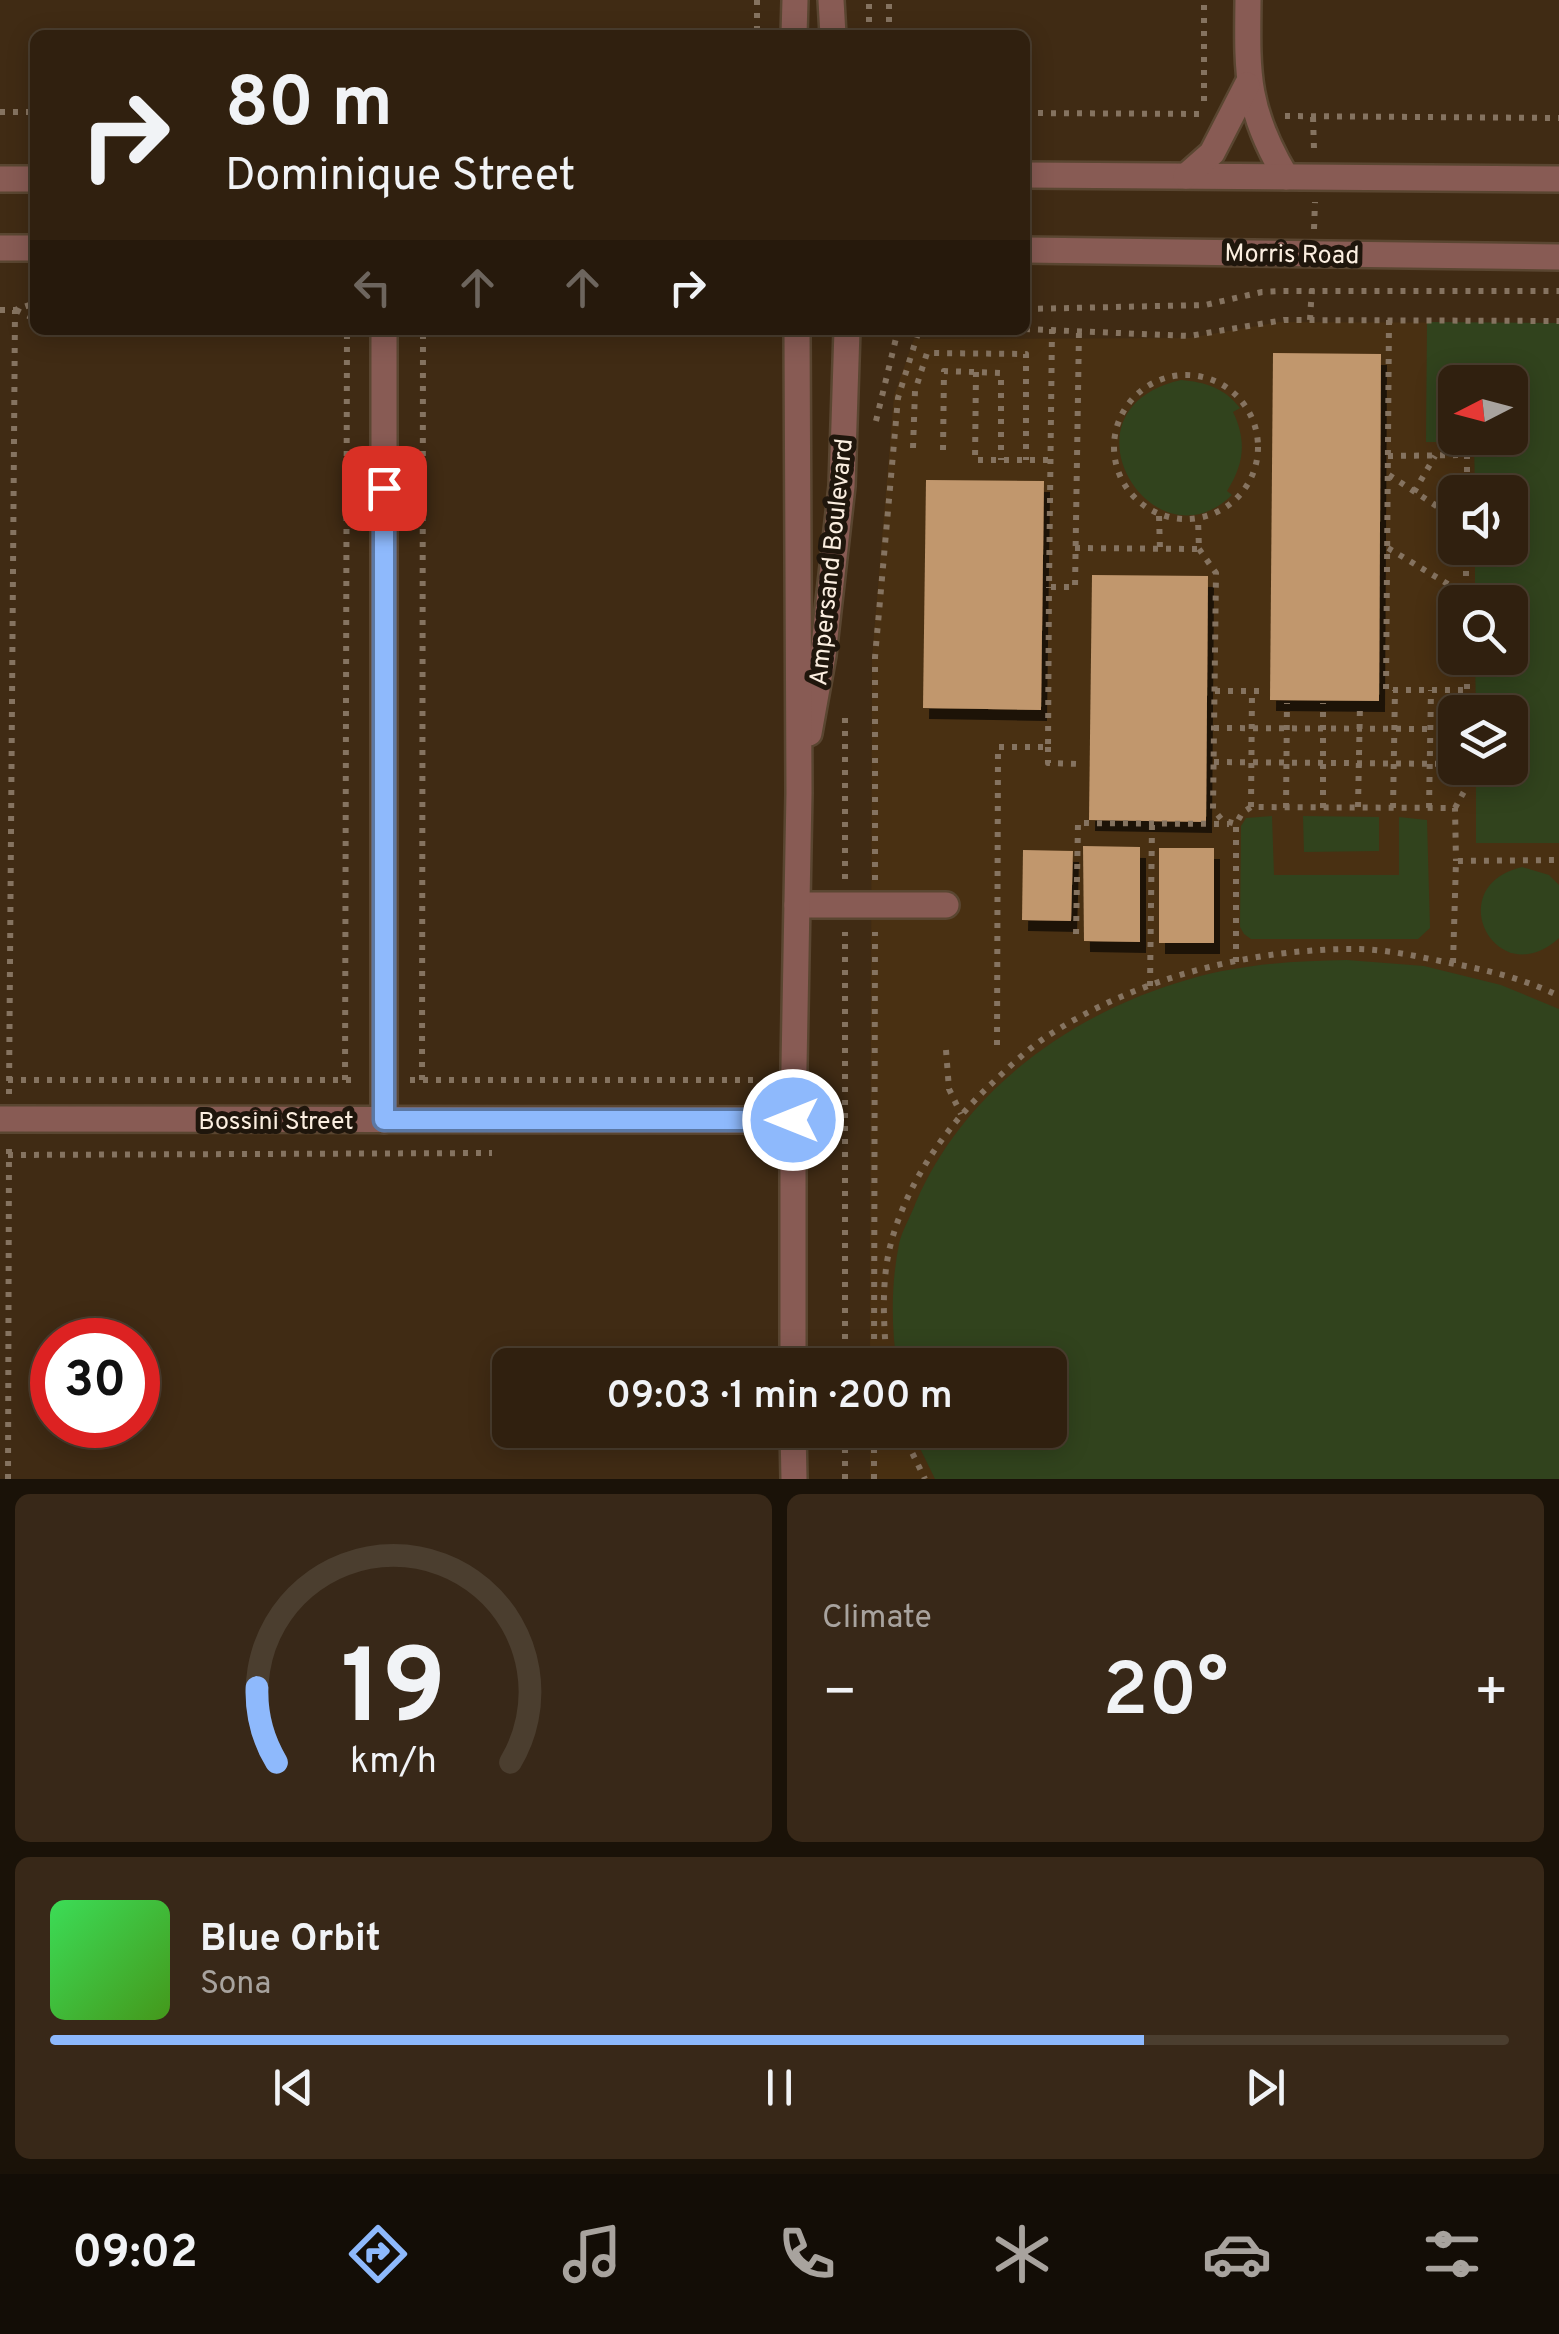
<!DOCTYPE html>
<html lang="en">
<head>
<meta charset="utf-8">
<style>
  body { margin:0; font-family:Overpass,sans-serif; background:#382818; color:#f1f3f6; height:100vh; display:flex; flex-direction:column; font-size:38px; white-space:nowrap }
  * { box-sizing:border-box; margin:0 }
  p { font-size:32px; color:#a8a39e }
  .icon { flex:none; width:55px; height:55px; fill:none; stroke:currentColor; stroke-width:2; stroke-linecap:round; stroke-linejoin:round }
  .map { position:relative; height:1479px; overflow:hidden }
  .sheet { display:flex; flex-direction:column; gap:15px; padding:15px; background:#1a1208; flex:1 }
  .sheet>* { flex:none }
  .banner { position:absolute; left:30px; top:30px; width:1000px; height:305px; border-radius:15px; box-shadow:0 5px 25px #0003,0 0 0 2px #4b3e2f; background:#30200f; color:#f1f3f6; overflow:hidden }
  .needle { width:65px; rotate:264deg }
  .tools { position:absolute; left:1438px; top:365px; display:grid; gap:20px }
  .tools a { display:grid; place-items:center; width:90px; height:90px; border-radius:15px; background:#30200f; box-shadow:0 5px 25px #0003,0 0 0 2px #4b3e2f; font-size:50px }
  .speed { position:absolute; left:30px; top:1318px; display:flex; gap:20px; font-size:50px; font-weight:700; text-align:center }
  .speed>* { display:grid; place-content:center; width:130px; height:130px; border-radius:50%; background:#30200f; box-shadow:0 5px 25px #0003,0 0 0 2px #4b3e2f; line-height:1 }
  .speed .limit { border:15px solid #d22; background:#fff; color:#111 }
  .pin { position:absolute; display:grid; place-items:center; width:85px; height:85px; color:#fff; margin:-42px; border-radius:20px; box-shadow:0 5px 15px #0006 }
  .me { position:absolute; width:110px; margin:-55px; rotate:270deg; stroke-linejoin:round; filter:drop-shadow(0 0 8px #0008) }
  .turn { display:flex; align-items:center; gap:35px; height:210px; padding:0 30px; font-size:45px }
  .turn .icon { width:130px; height:130px; stroke-width:2.5 }
  .turn b { display:block; font-size:70px; line-height:85px }
  .lanes { display:flex; align-items:center; height:95px; padding:0 30px; background:#0003; justify-content:center; gap:50px; direction:ltr }
  .lanes .off { opacity:.35 }
  .big { font-size:75px; font-weight:600; line-height:1.1 }
  .sheet .tile { flex:1; display:flex; flex-direction:column; justify-content:center; gap:15px; min-width:0; padding:0 35px; border-radius:15px; background:#382818 }
  .sheet .dial { align-items:center; gap:0 }
  .dial svg { height:260px; overflow:visible; fill:none; stroke:#4b3e2f; stroke-width:7; stroke-linecap:round; text-anchor:middle }
  .dial text { fill:#f1f3f6; stroke:none }
  .song { display:flex; align-items:center; gap:30px }
  .cover { width:120px; height:120px; border-radius:15px; background:linear-gradient(135deg,hsl(130 70% 55%),hsl(100 70% 35%)) }
  .played { height:10px; border-radius:5px; background:linear-gradient(90deg,#8eb9fc 75%,#4b3e2f 75%) }
  .keys { display:flex; justify-content:space-around; direction:ltr }
  .heat { display:flex; justify-content:space-between; align-items:center; font-size:55px; direction:ltr }
  .sheet .tiles { flex:1; display:grid; gap:15px; grid-template-columns:1fr 1fr }
  .tile:last-child { grid-column:span 2 }
  .trip { position:absolute; left:492px; top:1348px; width:575px; height:100px; border-radius:15px; background:#30200f; box-shadow:0 5px 25px #0003,0 0 0 2px #4b3e2f; font-weight:600; line-height:100px; text-align:center }
  .tab-bar { display:flex; height:160px; justify-content:space-around; align-items:center; background:#130d06; color:#a8a39e }
  .tab-bar .icon { width:70px; height:70px }
  .tab-bar .on { color:#8eb9fc }
  .tab-bar b { font-size:45px; color:#f1f3f6 }
  .map>svg:first-child { display:block }
  .built { fill:#493012; fill-rule:evenodd }
  .green { fill:#31431d; fill-rule:evenodd }
  .building { fill:#c1976d; filter:url(#shadow) }
  .lines { fill:none; stroke-linecap:round; stroke-linejoin:round }
  .minor-casing { stroke:#5a4631; stroke-width:30 }
  .path { stroke:#857360; stroke-width:6; stroke-dasharray:5 8; stroke-linecap:butt }
  .minor { stroke:#885b54; stroke-width:25 }
  .route-casing { stroke:#5c78a4; stroke-width:25 }
  .route { stroke:#8eb9fc; stroke-width:18 }
  .labels { text-anchor:middle; stroke-width:10; stroke-linejoin:round; paint-order:stroke }
  .street-label { font-size:25px; fill:#fbeee0; stroke:#1f160c }
</style>
</head>
<body>
<div class="map">
<svg width="1559" height="1479" viewBox="0 0 1559 1479">
  <defs>
    <filter id="shadow"><feDropShadow dx="6" dy="11" stdDeviation="0" flood-color="#0009"/></filter>
  </defs>
  <rect width="100%" height="100%" fill="#402b14"/>
  <path class="built" d="M1279,322l280,1v1156h-689v-49h180v-65h-180l2,-707 22,-262 20,-57 275,-1zM1455,382h55v56h-55zM1455,492h55v56h-55zM1455,602h55v56h-55zM1455,712h55v56h-55z"/>
  <g class="green">
    <path d="M1427,322l132,1v520h-83v-75h34v-56h-34l-1,-54h35v-56h-35v-54h35v-56h-35l-1,-50h-48zM1510,382v56h-55v-56z"/>
    <path d="M1181,380c24,2 44,8 59,28l-7,4c14,29 11,52 -6,79l5,4c-79,77 -180,-86 -51,-115z"/>
    <polygon points="1272,816 1274,875 1399,875 1399,817 1427,820 1430,928 1418,939 1251,939 1244,934 1240,927 1241,826 1246,818"/>
    <polygon points="1303,816 1379,817 1379,851 1304,852"/>
    <path d="M1522,867l27,8 10,10v53c-62,57 -120,-51 -37,-71z"/>
    <path d="M1347,960l77,6 77,19 58,24v470h-624l-24,-49h139v-65h-153c-6,-40 -6,-81 2,-121 3,-14 12,-28 17,-42 49,-113 157,-190 274,-223 52,-15 103,-18 157,-19z"/>
  </g>
  <g class="building">
    <polygon points="1273,353 1381,354 1379,701 1270,700"/>
    <polygon points="926,480 1044,481 1041,710 923,708"/>
    <polygon points="1092,575 1208,576 1206,822 1089,820"/>
    <polygon points="1083,846 1140,847 1140,942 1084,941"/>
    <rect x="1159" y="848" width="55" height="95"/>
    <polygon points="1023,850 1073,851 1071,921 1022,920"/>
  </g>
  <g class="lines">
    <defs>
      <g id="minor">
        <polyline points="831,0 833,35"/>
        <path d="M1248,0c-1,75 -2,110 38,177"/>
        <polyline points="794,35 795,0"/>
        <polyline points="1025,175 1559,179"/>
        <polyline points="1186,176 1212,153 1247,85"/>
        <polyline points="0,179 35,179"/>
        <polyline points="0,248 35,248"/>
        <polyline points="1025,250 1559,257"/>
        <polyline points="809,733 823,655 842,486 847,330"/>
        <polyline points="797,905 946,905"/>
        <polyline points="0,1119 793,1120"/>
        <polyline points="384,1120 384,330"/>
        <polyline points="793,1365 793,1120 799,793 797,330"/>
        <polyline points="793,1430 794,1479"/>
      </g>
    </defs>
    <use href="#minor" class="minor-casing"/>
    <g class="path">
      <polyline points="757,0 757,35"/>
      <polyline points="869,35 869,0"/>
      <polyline points="889,35 889,0"/>
      <polyline points="1204,101 1204,0"/>
      <polyline points="0,112 35,112"/>
      <polyline points="1025,113 1204,114"/>
      <polyline points="1285,116 1559,118"/>
      <polyline points="1313,117 1314,149"/>
      <polyline points="1314,229 1315,202"/>
      <polyline points="1025,309 1205,305 1262,292 1283,291 1559,291"/>
      <polyline points="0,310 15,310 35,303"/>
      <polyline points="16,310 35,319"/>
      <polyline points="1310,320 1312,287"/>
      <polyline points="1389,320 1386,690 1467,690"/>
      <polyline points="1025,329 1189,336 1284,320 1559,321"/>
      <polyline points="1052,329 1049,587 1075,587 1079,330"/>
      <polyline points="976,372 975,460 1051,460"/>
      <circle cx="1186" cy="447" r="72"/>
      <polyline points="876,421 898,330"/>
      <polyline points="913,448 915,391 927,353 1026,354 1026,460"/>
      <polyline points="943,450 944,371 1001,373 1001,460"/>
      <polyline points="1388,456 1467,455 1467,492"/>
      <polyline points="1389,475 1455,518"/>
      <polyline points="1414,492 1435,456"/>
      <polyline points="1159,516 1160,549"/>
      <polyline points="1075,548 1199,549 1198,519"/>
      <polyline points="1388,548 1466,595"/>
      <polyline points="1199,549 1216,573 1213,809 1222,820 1236,824"/>
      <polyline points="1466,602 1466,548"/>
      <polyline points="1467,658 1467,712"/>
      <polyline points="1215,691 1266,691"/>
      <polyline points="1214,728 1430,729"/>
      <polyline points="1048,747 1048,763 1080,764"/>
      <polyline points="1214,762 1455,764"/>
      <polyline points="1251,807 1252,691"/>
      <polyline points="1358,807 1360,704"/>
      <polyline points="1286,808 1287,703"/>
      <polyline points="1323,808 1323,703"/>
      <polyline points="1393,808 1395,690"/>
      <polyline points="1429,808 1431,690"/>
      <polyline points="1455,808 1467,786 1466,768"/>
      <polyline points="845,879 845,712"/>
      <polyline points="875,880 875,657 898,398 919,330"/>
      <polyline points="1076,934 1078,823 1229,824"/>
      <polyline points="1236,962 1236,824 1242,813 1251,807 1455,808 1456,861"/>
      <polyline points="1453,963 1456,861 1559,860"/>
      <polyline points="1150,986 1152,825"/>
      <polyline points="997,1045 998,747 1048,747 1049,587"/>
      <polyline points="946,1050 949,1089 961,1114"/>
      <polyline points="8,1080 357,1080"/>
      <polyline points="345,1080 347,330"/>
      <polyline points="410,1080 760,1080"/>
      <polyline points="422,1080 423,330"/>
      <polyline points="9,1094 15,310"/>
      <polyline points="8,1155 492,1153"/>
      <polyline points="845,1365 845,932"/>
      <polyline points="874,1365 875,932"/>
      <path d="M887,1365c-3,-38 -6,-76 2,-114 14,-61 52,-118 96,-161 20,-19 41,-40 64,-55 90,-58 204,-87 311,-86 31,1 60,8 90,14 37,7 75,16 109,33"/>
      <polyline points="901,1430 925,1479"/>
      <polyline points="8,1479 9,1146"/>
      <polyline points="845,1479 845,1430"/>
      <polyline points="874,1479 874,1430"/>
    </g>
    <use href="#minor" class="minor"/>
  </g>
  <g class="lines">
    <defs>
      <polyline id="route" points="384,488 384,1120 793,1120"/>
    </defs>
    <use href="#route" class="route-casing"/>
    <use href="#route" class="route"/>
  </g>
  <g class="labels">
    <g class="street-label">
      <text transform="translate(1292 253) rotate(1)" y="9">Morris Road</text>
      <text transform="translate(830 562) rotate(-84)" y="9">Ampersand Boulevard</text>
      <text x="276" y="1129">Bossini Street</text>
    </g>
  </g>
</svg>
<div class="tools">
<a><svg class="needle" viewBox="-14 -14 28 28"><path d="M0-13l5 13h-10z" fill="#e53935"/><path d="M0 13l5-13h-10z" fill="#a8a39e"/></svg></a>
<a><svg class="icon" aria-label="sound" viewBox="0 0 24 24"><path d="M4 9h4l5-4v14l-5-4H4zM17 9q2 3 0 6"/></svg></a>
<a><svg class="icon" aria-label="search" viewBox="0 0 24 24"><circle cx="10" cy="10" r="6"/><path d="M15 15l6 6"/></svg></a>
<a><svg class="icon" aria-label="layers" viewBox="0 0 24 24"><path d="M12 4l9 5-9 5-9-5zM3 14l9 5 9-5"/></svg></a>
</div>
<div class="speed"><div class="limit">30</div></div>
<div class="pin" style="left:384px;top:488px;background:#d93025"><svg class="icon" aria-label="arrive" viewBox="0 0 24 24"><path d="M6 21V4h12l-3 4 3 4H6"/></svg></div>
<svg class="me" style="left:793px;top:1120px" viewBox="-20 -20 40 40"><circle r="17" fill="#8eb9fc" stroke="#fff" stroke-width="3"/><path d="M0-11L8 9 0 5-8 9z" fill="#fff"/></svg>
<div class="trip">09:03 · 1 min · 200 m</div>
<div class="banner">
<div class="turn"><svg class="icon" aria-label="right" viewBox="0 0 24 24"><path d="M7 20v-9h11M14 6l5 5-5 5"/></svg><div><b>80 m</b>Dominique Street</div></div>
<div class="lanes"><svg class="icon off" aria-label="left" viewBox="0 0 24 24"><path d="M17 20v-9H6M10 6l-5 5 5 5"/></svg><svg class="icon off" aria-label="ahead" viewBox="0 0 24 24"><path d="M12 20V5M6 11l6-6 6 6"/></svg><svg class="icon off" aria-label="ahead" viewBox="0 0 24 24"><path d="M12 20V5M6 11l6-6 6 6"/></svg><svg class="icon" aria-label="right" viewBox="0 0 24 24"><path d="M7 20v-9h11M14 6l5 5-5 5"/></svg></div>
</div>
</div>
<section class="sheet">
<div class="tiles">
<div class="tile dial"><svg viewBox="0 0 100 80">
<path d="M14 69A42 42 0 1 1 86 69"/>
<path d="M14 69A42 42 0 0 1 8 46" stroke="#8eb9fc"/>
<text x="50" y="56" font-size="32" font-weight="700">19</text>
<text x="50" y="72" font-size="11">km/h</text>
</svg></div>
<div class="tile"><p>Climate</p>
<div class="heat"><a>−</a><b class="big">20°</b><a>+</a></div>
</div>
<div class="tile">
<div class="song"><i class="cover"></i><div><b>Blue Orbit</b><p>Sona</p></div></div>
<div class="played"></div>
<div class="keys"><svg class="icon" aria-label="previous" viewBox="0 0 24 24"><path d="M18 5L8 12l10 7zM5 5v14"/></svg><svg class="icon" aria-label="pause" viewBox="0 0 24 24"><path d="M8 5v14M16 5v14"/></svg><svg class="icon" aria-label="next" viewBox="0 0 24 24"><path d="M6 5l10 7-10 7zM19 5v14"/></svg></div>
</div>
</div>
</section>
<nav class="tab-bar">
<b>09:02</b>
<svg class="icon on" aria-label="directions" viewBox="0 0 24 24"><path d="M12 3l9 9-9 9-9-9zM9 14v-3h6M13 9l2 2-2 2"/></svg>
<svg class="icon" aria-label="music" viewBox="0 0 24 24"><path d="M9 18V5l10-2v13"/><circle cx="6" cy="18" r="3"/><circle cx="16" cy="16" r="3"/></svg>
<svg class="icon" aria-label="phone" viewBox="0 0 24 24"><path d="M5 4h4l2 5-3 2q2 4 5 5l2-3 5 2v4C11 20 4 13 5 4z"/></svg>
<svg class="icon" aria-label="climate" viewBox="0 0 24 24"><path d="M12 3v18M4 7l16 10M4 17L20 7"/></svg>
<svg class="icon" aria-label="car" viewBox="0 0 24 24"><path d="M5 17H2v-5l4-1 3-4h7l3 4 3 1v5h-3M9 17h6M6 11h13"/><circle cx="7" cy="17" r="2"/><circle cx="17" cy="17" r="2"/></svg>
<svg class="icon" aria-label="filters" viewBox="0 0 24 24"><path d="M4 7h16M4 17h16"/><circle cx="9" cy="7" r="2"/><circle cx="15" cy="17" r="2"/></svg>
</nav>
</body>
</html>
